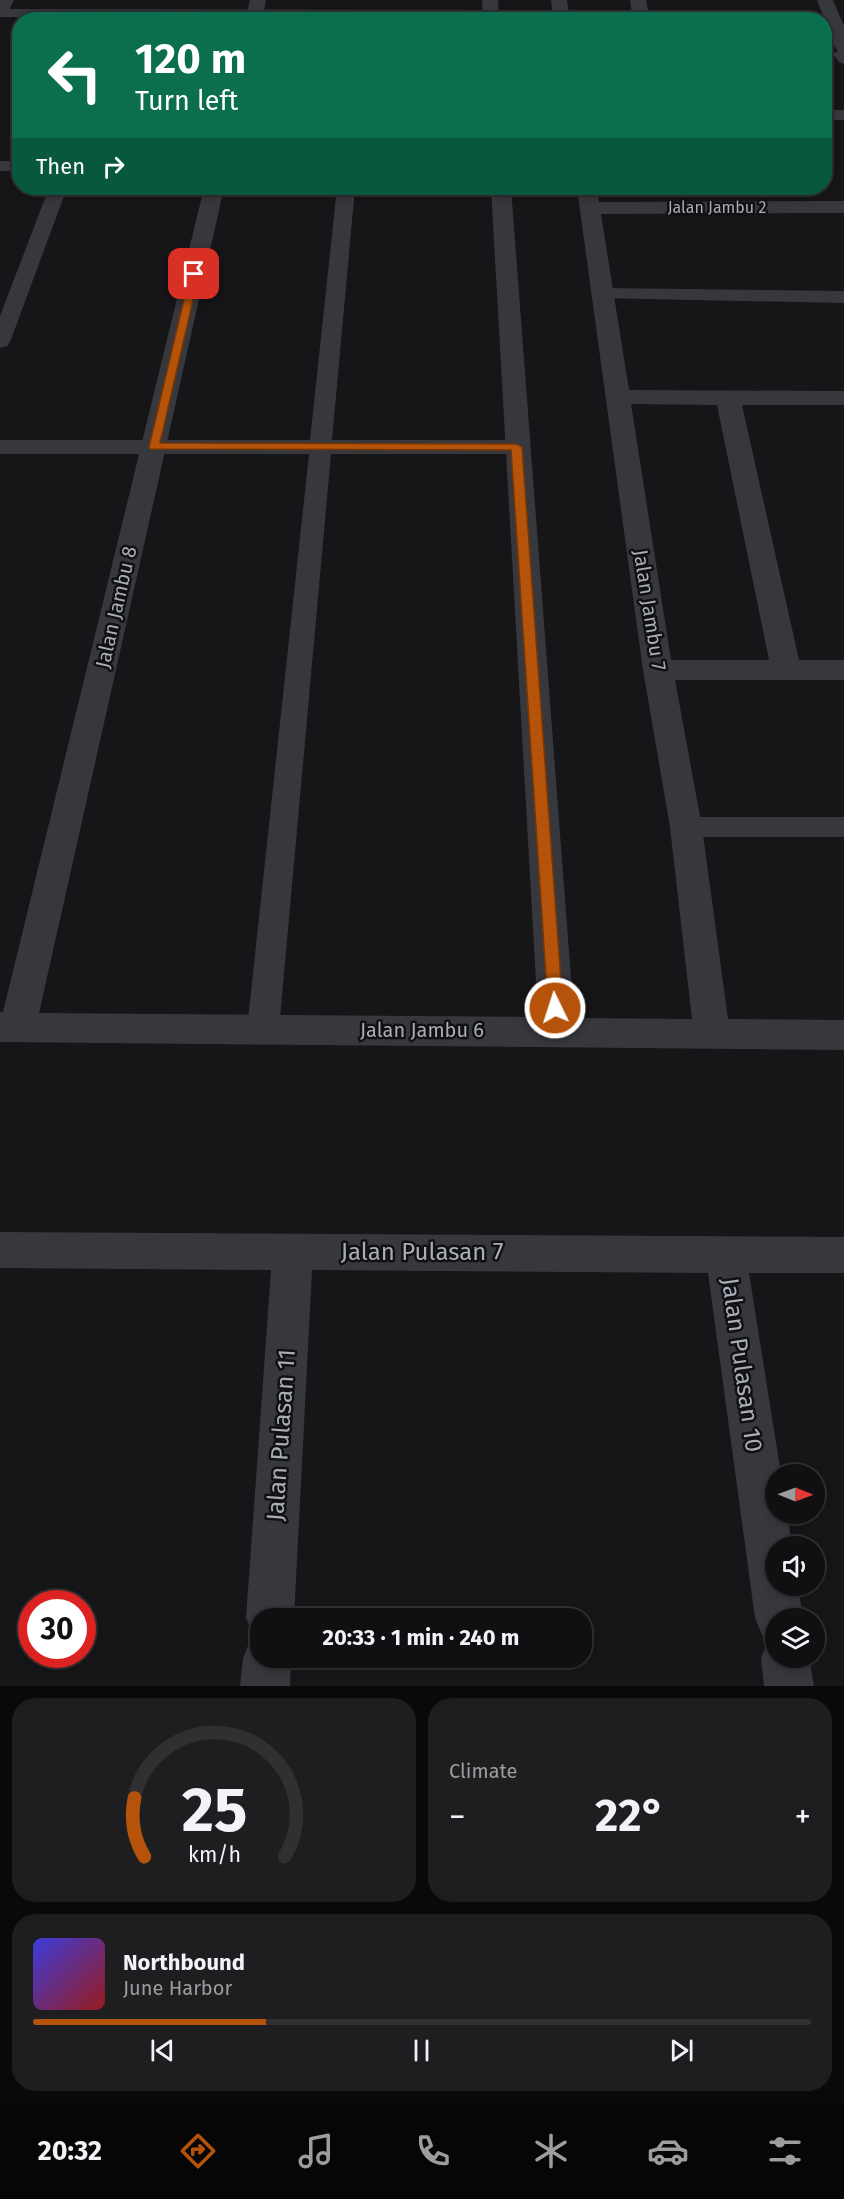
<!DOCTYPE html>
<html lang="en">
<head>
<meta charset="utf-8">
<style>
  body { margin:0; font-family:"Fira Sans",sans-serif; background:#1e1e20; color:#f1f3f6; height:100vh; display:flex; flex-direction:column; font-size:22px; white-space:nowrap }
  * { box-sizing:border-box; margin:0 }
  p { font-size:20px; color:#9c9d9f }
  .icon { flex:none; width:33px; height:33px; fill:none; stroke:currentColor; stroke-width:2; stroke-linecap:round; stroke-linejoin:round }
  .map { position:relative; height:1686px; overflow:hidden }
  .drawer { display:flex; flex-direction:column; gap:12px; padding:12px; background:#09090a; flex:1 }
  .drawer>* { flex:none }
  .guide { position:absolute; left:12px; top:12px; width:820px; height:183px; border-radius:24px; box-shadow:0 3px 9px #0003,0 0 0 2px #303032; background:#0b6e4f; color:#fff; overflow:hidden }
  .needle { width:39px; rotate:91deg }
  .buttons { position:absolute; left:765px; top:1464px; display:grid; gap:12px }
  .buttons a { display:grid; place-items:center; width:60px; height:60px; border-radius:50%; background:#101012; box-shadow:0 3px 9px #0003,0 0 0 2px #303032; font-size:30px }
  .speed { position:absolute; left:18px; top:1590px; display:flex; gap:12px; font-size:30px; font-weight:700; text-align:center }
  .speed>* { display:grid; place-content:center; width:78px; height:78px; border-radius:50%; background:#101012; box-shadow:0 3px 9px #0003,0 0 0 2px #303032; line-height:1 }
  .speed .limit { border:9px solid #d22; background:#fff; color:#111 }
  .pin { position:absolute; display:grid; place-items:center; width:51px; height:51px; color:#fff; margin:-26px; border-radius:12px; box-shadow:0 3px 9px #0006 }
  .me { position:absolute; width:66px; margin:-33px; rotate:356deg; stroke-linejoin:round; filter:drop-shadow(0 0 4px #0008) }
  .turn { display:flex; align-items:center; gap:21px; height:126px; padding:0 24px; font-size:27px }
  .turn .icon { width:78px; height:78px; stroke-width:2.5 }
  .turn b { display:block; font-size:42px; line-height:51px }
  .then { display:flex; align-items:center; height:57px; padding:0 24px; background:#0003; gap:12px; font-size:22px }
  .big { font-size:45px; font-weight:700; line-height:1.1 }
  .drawer .tile { flex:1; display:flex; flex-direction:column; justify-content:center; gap:9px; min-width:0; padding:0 21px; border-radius:24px; background:#1e1e20 }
  .drawer .dial { align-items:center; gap:0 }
  .dial svg { height:156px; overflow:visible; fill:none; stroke:#303032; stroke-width:7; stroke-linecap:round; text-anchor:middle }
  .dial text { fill:#f1f3f6; stroke:none }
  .song { display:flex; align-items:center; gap:18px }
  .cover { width:72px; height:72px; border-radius:9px; background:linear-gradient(135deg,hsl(240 70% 55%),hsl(0 70% 35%)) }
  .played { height:6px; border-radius:3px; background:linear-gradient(90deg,#b45309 30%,#303032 30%) }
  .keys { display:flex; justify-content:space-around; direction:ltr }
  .heat { display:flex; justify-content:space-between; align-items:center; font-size:33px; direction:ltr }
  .drawer .tiles { flex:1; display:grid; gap:12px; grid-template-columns:1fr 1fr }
  .tile:last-child { grid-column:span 2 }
  .trip { position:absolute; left:250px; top:1608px; width:342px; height:60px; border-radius:24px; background:#101012; box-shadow:0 3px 9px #0003,0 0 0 2px #303032; font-weight:700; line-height:60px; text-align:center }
  .menu { display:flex; height:96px; justify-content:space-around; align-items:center; background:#060607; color:#9c9d9f }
  .menu .icon { width:42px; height:42px }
  .menu .active { color:#b45309 }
  .menu b { font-size:27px; color:#f1f3f6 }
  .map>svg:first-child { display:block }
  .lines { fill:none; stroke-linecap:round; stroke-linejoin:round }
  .service { fill:#37383d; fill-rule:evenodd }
  .minor { fill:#37383d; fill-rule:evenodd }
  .route { fill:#b45309; stroke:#753606; stroke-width:1.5 }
  .labels { text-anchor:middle; stroke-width:5; stroke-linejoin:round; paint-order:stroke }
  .far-street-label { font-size:16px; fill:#a8adb8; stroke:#111113 }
  .street-label { font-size:20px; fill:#a8adb8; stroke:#111113 }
  .near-street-label { font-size:24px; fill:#a8adb8; stroke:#111113 }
</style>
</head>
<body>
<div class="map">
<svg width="844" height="1686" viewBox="0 0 844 1686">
  <rect width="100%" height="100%" fill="#161618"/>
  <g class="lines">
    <g class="service">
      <polygon points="0,9 490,10 497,14 490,18 0,17"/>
      <polygon points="841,49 844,50 844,64 839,62 833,54"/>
      <rect x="825" y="110" width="19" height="10"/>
      <rect x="0" y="161" width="20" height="10"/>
      <polygon points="49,188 67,188 10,342 7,346 0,348 0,316"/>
      <polygon points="337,188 355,188 332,440 516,440 524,442 527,447 524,452 516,454 331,454 279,1029 274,1038 263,1042 252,1038 247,1029 309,454 0,454 0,440 310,440"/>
      <polygon points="604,288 844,291 844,303 597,298 594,294 597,290"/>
      <polygon points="686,817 844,817 844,837 686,837 676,834 672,827 676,820"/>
    </g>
    <g class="minor">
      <polygon points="0,0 14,0 6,16 0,17"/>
      <polygon points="250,0 266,0 262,20 245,20"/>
      <polygon points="482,0 498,0 499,20 483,20"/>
      <polygon points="551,0 567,0 570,20 553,20"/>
      <polygon points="630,0 646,0 650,20 633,20"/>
      <polygon points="817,0 833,0 844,26 844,52 838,51 835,47"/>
      <path d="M204,188h20l-185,825 499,4 -47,-829h20l63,830 118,1 -22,-192 -27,-157 -66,-482h20l2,14 245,-1v12l-243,1 28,176 215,1v14h-102l57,255h45v20h-169l27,147 26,192 116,1v30l-844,-8v-30h3zM631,404l86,1 52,255h-98z"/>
      <polygon points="0,1232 844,1237 844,1273 749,1273 781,1474 776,1474 776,1514 787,1514 792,1546 776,1546 776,1586 798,1586 803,1618 776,1618 776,1658 809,1658 814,1686 764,1686 761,1658 768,1641 772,1639 762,1635 755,1618 708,1273 312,1270 294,1618 261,1618 261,1658 291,1658 290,1686 240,1686 243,1658 250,1641 258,1637 253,1635 246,1618 271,1270 0,1268"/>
    </g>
  </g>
  <polygon class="route" points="194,271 199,274 160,443 516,444 522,447 563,1008 561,1012 550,1012 548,1008 511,450 150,449 149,447 190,274"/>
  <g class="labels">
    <g class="far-street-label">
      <text x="717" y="213">Jalan Jambu 2</text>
    </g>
    <g class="street-label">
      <text transform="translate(116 607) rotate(-77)" y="7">Jalan Jambu 8</text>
      <text transform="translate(650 610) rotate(81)" y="7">Jalan Jambu 7</text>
      <text x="422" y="1037">Jalan Jambu 6</text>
    </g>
    <g class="near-street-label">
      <text x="422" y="1260">Jalan Pulasan 7</text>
      <text transform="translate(742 1365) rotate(82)" y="8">Jalan Pulasan 10</text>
      <text transform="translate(281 1435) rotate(-86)" y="8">Jalan Pulasan 11</text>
    </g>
  </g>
</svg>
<div class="buttons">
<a><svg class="needle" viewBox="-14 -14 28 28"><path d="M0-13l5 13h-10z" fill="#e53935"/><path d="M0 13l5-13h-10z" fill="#9c9d9f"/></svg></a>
<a><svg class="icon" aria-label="sound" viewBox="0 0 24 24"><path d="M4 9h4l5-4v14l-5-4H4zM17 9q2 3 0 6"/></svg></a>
<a><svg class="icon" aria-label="layers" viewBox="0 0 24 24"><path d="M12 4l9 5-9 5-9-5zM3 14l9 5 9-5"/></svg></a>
</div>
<div class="speed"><div class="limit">30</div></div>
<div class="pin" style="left:194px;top:274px;background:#d93025"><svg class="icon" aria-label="arrive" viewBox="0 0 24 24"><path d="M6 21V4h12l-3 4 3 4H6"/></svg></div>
<svg class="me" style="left:555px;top:1008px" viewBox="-20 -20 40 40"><circle r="17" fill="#b45309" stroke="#fff" stroke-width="3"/><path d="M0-11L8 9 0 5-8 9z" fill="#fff"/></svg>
<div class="trip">20:33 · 1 min · 240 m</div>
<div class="guide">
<div class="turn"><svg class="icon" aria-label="left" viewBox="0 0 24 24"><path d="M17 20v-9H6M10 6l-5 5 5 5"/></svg><div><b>120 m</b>Turn left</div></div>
<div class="then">Then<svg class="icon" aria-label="right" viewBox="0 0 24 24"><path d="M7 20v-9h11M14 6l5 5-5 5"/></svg></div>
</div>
</div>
<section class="drawer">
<div class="tiles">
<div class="tile dial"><svg viewBox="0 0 100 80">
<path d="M14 69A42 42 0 1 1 86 69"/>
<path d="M14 69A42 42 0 0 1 9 39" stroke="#b45309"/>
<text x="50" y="56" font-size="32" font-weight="700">25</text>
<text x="50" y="72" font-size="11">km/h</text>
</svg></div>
<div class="tile"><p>Climate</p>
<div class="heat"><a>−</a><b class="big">22°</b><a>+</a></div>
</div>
<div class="tile">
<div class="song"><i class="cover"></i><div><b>Northbound</b><p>June Harbor</p></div></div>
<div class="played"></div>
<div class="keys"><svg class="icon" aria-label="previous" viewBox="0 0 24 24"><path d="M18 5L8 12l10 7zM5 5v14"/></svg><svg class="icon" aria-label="pause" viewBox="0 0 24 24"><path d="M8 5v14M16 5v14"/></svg><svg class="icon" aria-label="next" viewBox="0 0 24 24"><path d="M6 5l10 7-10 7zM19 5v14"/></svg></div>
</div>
</div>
</section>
<nav class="menu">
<b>20:32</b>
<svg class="icon active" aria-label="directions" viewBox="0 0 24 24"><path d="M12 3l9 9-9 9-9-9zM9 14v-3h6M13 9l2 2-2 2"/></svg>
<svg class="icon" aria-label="music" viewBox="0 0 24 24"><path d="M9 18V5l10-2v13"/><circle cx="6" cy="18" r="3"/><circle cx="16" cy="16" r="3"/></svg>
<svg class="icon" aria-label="phone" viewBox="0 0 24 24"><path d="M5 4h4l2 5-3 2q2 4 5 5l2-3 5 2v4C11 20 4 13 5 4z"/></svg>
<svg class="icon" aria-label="climate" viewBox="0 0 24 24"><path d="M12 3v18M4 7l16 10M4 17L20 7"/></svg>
<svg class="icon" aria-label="car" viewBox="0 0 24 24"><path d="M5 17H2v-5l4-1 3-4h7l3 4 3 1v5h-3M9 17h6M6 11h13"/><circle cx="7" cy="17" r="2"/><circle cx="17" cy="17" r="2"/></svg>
<svg class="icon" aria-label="filters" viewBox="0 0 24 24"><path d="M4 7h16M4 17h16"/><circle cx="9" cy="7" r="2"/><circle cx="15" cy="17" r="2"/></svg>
</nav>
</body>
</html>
